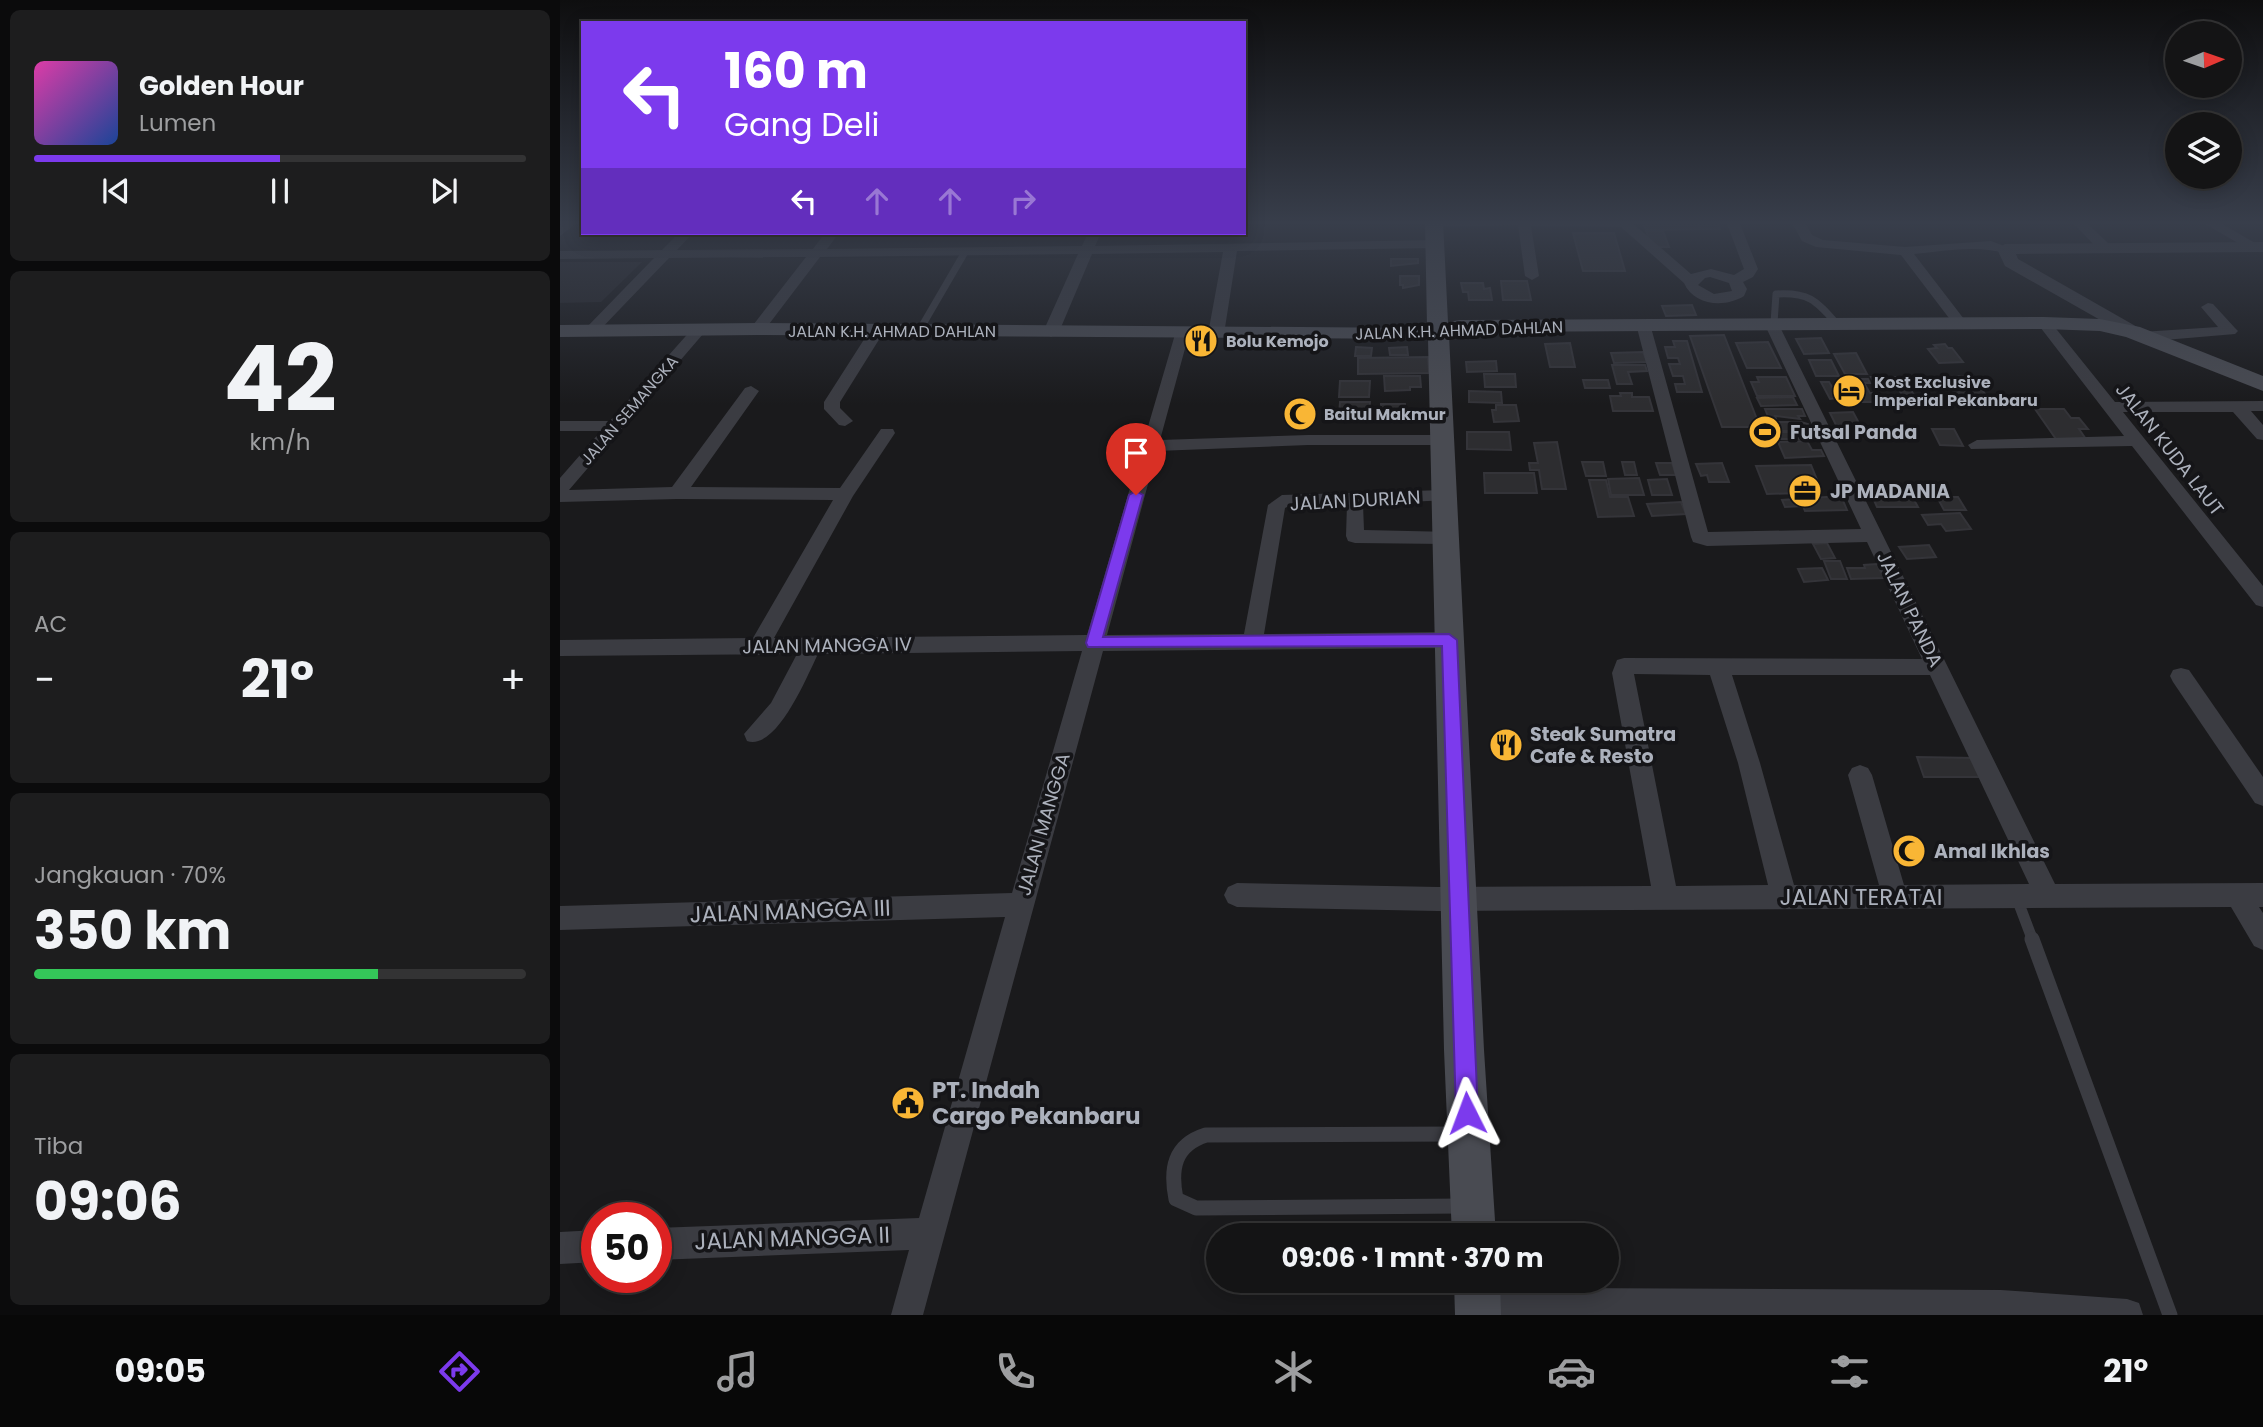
<!DOCTYPE html>
<html lang="id">
<head>
<meta charset="utf-8">
<style>
  body { margin:0; font-family:Poppins,sans-serif; background:#1d1d1e; color:#f1f3f6; height:100vh; display:flex; flex-direction:column; font-size:26px; white-space:nowrap }
  * { box-sizing:border-box; margin:0 }
  p { font-size:23px; color:#9d9ea0 }
  .icon { flex:none; width:38px; height:38px; fill:none; stroke:currentColor; stroke-width:2; stroke-linecap:round; stroke-linejoin:round }
  .map { position:relative; flex:1; overflow:hidden }
  .drawer { display:flex; flex-direction:column; gap:10px; padding:10px; background:#0b0b0c; width:560px }
  .drawer>* { flex:none }
  .hud { position:absolute; left:21px; top:21px; width:665px; height:214px; border-radius:0px; box-shadow:0 4px 18px #0003,0 0 0 2px #333334; background:#7c3aed; color:#fff; overflow:hidden }
  .needle { width:46px; rotate:88deg }
  .buttons { position:absolute; left:1605px; top:21px; display:grid; gap:14px }
  .buttons a { display:grid; place-items:center; width:77px; height:77px; border-radius:50%; background:#141415; box-shadow:0 4px 18px #0003,0 0 0 2px #333334; font-size:35px }
  .speed { position:absolute; left:21px; top:1202px; display:flex; gap:14px; font-size:35px; font-weight:700; text-align:center }
  .speed>* { display:grid; place-content:center; width:91px; height:91px; border-radius:50%; background:#141415; box-shadow:0 4px 18px #0003,0 0 0 2px #333334; line-height:1 }
  .speed .limit { border:10px solid #d22; background:#fff; color:#111 }
  .pin { position:absolute; display:grid; place-items:center; width:60px; height:60px; color:#fff; margin:-72px -30px; border-radius:50% 50% 50% 0; rotate:-45deg; box-shadow:0 0 7px #0007 }
  .pin .icon { rotate:45deg }
  .me { position:absolute; width:77px; margin:-38px; rotate:357deg; stroke-linejoin:round; filter:drop-shadow(0 0 5px #0008) }
  .turn { display:flex; align-items:center; gap:24px; height:147px; padding:0 28px; font-size:32px }
  .turn .icon { width:91px; height:91px; stroke-width:2.5 }
  .turn b { display:block; font-size:49px; line-height:60px }
  .lanes { display:flex; align-items:center; height:66px; padding:0 28px; background:#0003; justify-content:center; gap:35px; direction:ltr }
  .lanes .off { opacity:.35 }
  .big { font-size:52px; font-weight:700; line-height:1.1 }
  .drawer .card { flex:1; display:flex; flex-direction:column; justify-content:center; gap:10px; min-width:0; padding:0 24px; border-radius:10px; background:#1d1d1e }
  .drawer .dial { align-items:center; gap:0 }
  .dial b { font-size:91px; line-height:1 }
  .song { display:flex; align-items:center; gap:21px }
  .cover { width:84px; height:84px; border-radius:10px; background:linear-gradient(135deg,hsl(320 70% 55%),hsl(220 70% 35%)) }
  .played { height:7px; border-radius:4px; background:linear-gradient(90deg,#7c3aed 50%,#333334 50%) }
  .keys { display:flex; justify-content:space-around; direction:ltr }
  .heat { display:flex; justify-content:space-between; align-items:center; font-size:38px; direction:ltr }
  .charge { height:10px; border-radius:5px; background:linear-gradient(90deg,#34c759 70%,#333334 0) }
  .trip { position:absolute; left:646px; top:1223px; width:413px; height:70px; border-radius:35px; background:#141415; box-shadow:0 4px 18px #0003,0 0 0 2px #333334; font-weight:700; line-height:70px; text-align:center }
  .tabs { display:flex; height:112px; justify-content:space-around; align-items:center; background:#080808; color:#9d9ea0 }
  .tabs .icon { width:49px; height:49px }
  .tabs .current { color:#7c3aed }
  .tabs b { font-size:32px; color:#f1f3f6 }
  main { display:flex; flex:1; min-height:0 }
  .map>svg:first-child { display:block }
  .built { fill:#26262a }
  .building { fill:#2d2d30; stroke:#343439; stroke-width:2 }
  .lines { fill:none; stroke-linecap:round; stroke-linejoin:round }
  .service-far2 { stroke:#3b3c42; stroke-width:7 }
  .service-far1 { stroke:#3b3c42; stroke-width:11 }
  .service { stroke:#3b3c42; stroke-width:15 }
  .minor { fill:#3b3c42; fill-rule:evenodd }
  .tertiary { fill:#3b3c42; fill-rule:evenodd }
  .secondary { fill:#494b52; fill-rule:evenodd }
  .route { fill:#7c3aed; stroke:#51269a; stroke-width:2 }
  .labels { text-anchor:middle; stroke-width:7; stroke-linejoin:round; paint-order:stroke }
  .far-street-label { font-size:16px; fill:#acb1bc; stroke:#151518 }
  .far-poi-label { font-size:16px; font-weight:bold; fill:#acb1bc; stroke:#151518; text-anchor:start }
  .poi-label { font-size:19px; font-weight:bold; fill:#acb1bc; stroke:#151518; text-anchor:start }
  .street-label { font-size:19px; fill:#acb1bc; stroke:#151518 }
  .near-street-label { font-size:23px; fill:#acb1bc; stroke:#151518 }
  .near-poi-label { font-size:23px; font-weight:bold; fill:#acb1bc; stroke:#151518; text-anchor:start }
</style>
</head>
<body>
<main>
<section class="drawer">
<div class="card">
<div class="song"><i class="cover"></i><div><b>Golden Hour</b><p>Lumen</p></div></div>
<div class="played"></div>
<div class="keys"><svg class="icon" aria-label="previous" viewBox="0 0 24 24"><path d="M18 5L8 12l10 7zM5 5v14"/></svg><svg class="icon" aria-label="pause" viewBox="0 0 24 24"><path d="M8 5v14M16 5v14"/></svg><svg class="icon" aria-label="next" viewBox="0 0 24 24"><path d="M6 5l10 7-10 7zM19 5v14"/></svg></div>
</div>
<div class="card dial"><b>42</b><p>km/h</p></div>
<div class="card"><p>AC</p>
<div class="heat"><a>−</a><b class="big">21°</b><a>+</a></div>
</div>
<div class="card"><p>Jangkauan · 70%</p><b class="big">350 km</b><div class="charge"></div></div>
<div class="card"><p>Tiba</p><b class="big">09:06</b></div>
</section>
<div class="map">
<svg width="1703" height="1315" viewBox="0 0 1703 1315">
  <rect width="100%" height="100%" fill="#1a1a1c"/>
  <polygon class="built" points="0,262 82,262 41,302 0,303"/>
  <g class="building">
    <polygon points="1083,221 1136,221 1140,229 1086,230"/>
    <polygon points="1137,221 1156,221 1160,229 1141,229"/>
    <polygon points="1086,231 1103,231 1109,247 1092,247"/>
    <polygon points="1013,233 1054,233 1065,271 1023,271"/>
    <polygon points="831,259 858,259 858,263 831,266"/>
    <polygon points="840,276 859,276 859,285 843,288 843,285 840,285"/>
    <polygon points="941,281 967,281 971,300 943,300"/>
    <polygon points="901,283 923,283 924,289 930,288 932,300 909,300 908,292 903,292"/>
    <polygon points="1132,305 1136,315 1106,316 1102,306"/>
    <polygon points="1164,335 1200,427 1162,427 1130,336"/>
    <polygon points="1261,338 1269,353 1244,354 1236,339"/>
    <polygon points="1113,341 1127,341 1142,392 1117,392 1115,384 1125,384 1123,376 1113,376 1109,364 1120,364 1118,358 1108,358 1105,347 1115,347"/>
    <polygon points="1208,342 1221,368 1187,368 1176,343"/>
    <polygon points="1010,343 1015,367 990,367 985,344"/>
    <polygon points="1385,344 1388,348 1392,348 1403,362 1379,363 1368,349 1377,348 1374,345"/>
    <polygon points="796,347 812,348 811,356 795,356"/>
    <polygon points="847,347 848,355 830,355 829,348"/>
    <polygon points="1083,352 1087,362 1054,363 1051,353"/>
    <polygon points="1296,353 1307,374 1285,374 1274,354"/>
    <polygon points="868,357 869,373 798,374 798,358"/>
    <polygon points="1249,360 1271,360 1279,376 1256,376"/>
    <polygon points="936,361 937,371 907,372 906,362"/>
    <polygon points="1052,365 1085,365 1087,371 1068,372 1072,384 1057,384"/>
    <polygon points="924,374 955,374 956,387 925,387"/>
    <polygon points="824,376 860,376 861,387 850,387 850,390 825,391"/>
    <polygon points="1413,376 1427,397 1397,397 1384,377"/>
    <polygon points="1197,377 1226,377 1235,396 1197,396 1191,382 1199,382"/>
    <polygon points="1311,377 1343,377 1357,400 1322,401 1319,395 1342,395 1336,384 1315,384"/>
    <polygon points="1287,379 1308,379 1310,383 1304,383 1310,393 1315,393 1319,402 1298,402"/>
    <polygon points="1023,380 1048,380 1050,388 1025,388"/>
    <polygon points="780,381 810,381 809,397 779,397"/>
    <polygon points="1261,382 1269,382 1279,398 1270,399"/>
    <polygon points="909,391 941,392 942,403 909,402"/>
    <polygon points="1060,393 1072,393 1072,397 1089,397 1093,411 1053,411 1050,396 1061,396"/>
    <polygon points="1233,397 1237,405 1201,406 1197,398"/>
    <polygon points="780,402 810,402 809,415 801,415 801,420 790,421 790,416 779,416"/>
    <polygon points="821,404 845,404 846,414 821,415"/>
    <polygon points="936,405 956,405 959,421 934,422 932,410 936,410"/>
    <polygon points="1205,409 1242,409 1245,416 1238,416 1240,419 1215,416 1216,419 1209,419"/>
    <polygon points="1475,409 1504,409 1511,418 1519,418 1528,429 1519,429 1528,442 1498,442"/>
    <polygon points="1293,412 1300,425 1276,425 1270,413"/>
    <polygon points="1218,422 1241,422 1248,424 1251,431 1214,431 1210,423"/>
    <polygon points="1372,429 1394,429 1403,446 1380,445"/>
    <polygon points="907,432 949,432 951,450 907,449"/>
    <polygon points="1218,432 1239,432 1242,439 1221,439"/>
    <polygon points="1247,441 1252,450 1261,450 1264,456 1225,458 1218,442"/>
    <polygon points="997,442 1006,489 982,489 979,470 970,470 969,463 978,463 974,443"/>
    <polygon points="1022,462 1043,462 1046,476 1026,476"/>
    <polygon points="1062,462 1074,462 1077,475 1065,475"/>
    <polygon points="1096,463 1112,463 1116,475 1100,475"/>
    <polygon points="1162,463 1169,482 1149,482 1147,475 1141,476 1136,464"/>
    <polygon points="1251,465 1260,487 1235,488 1237,493 1207,494 1196,466"/>
    <polygon points="924,473 974,473 977,493 925,493"/>
    <polygon points="1079,478 1084,495 1051,495 1048,479"/>
    <polygon points="1107,479 1112,495 1092,495 1088,480"/>
    <polygon points="1029,480 1046,480 1050,497 1068,497 1074,516 1038,517"/>
    <polygon points="1281,496 1287,510 1245,511 1243,506 1225,507 1222,500"/>
    <polygon points="1377,497 1398,497 1406,510 1384,510"/>
    <polygon points="1313,498 1353,498 1358,507 1317,507"/>
    <polygon points="1121,502 1126,514 1092,516 1087,504"/>
    <polygon points="1400,513 1411,529 1386,531 1381,524 1368,525 1362,515"/>
    <polygon points="1267,543 1275,558 1261,559 1253,544"/>
    <polygon points="1369,545 1376,557 1347,559 1339,547"/>
    <polygon points="1264,561 1280,561 1287,579 1271,579"/>
    <polygon points="1317,564 1324,578 1291,579 1287,568 1305,568 1304,565"/>
    <polygon points="1262,568 1268,580 1244,582 1238,569"/>
    <polygon points="1357,757 1414,758 1423,777 1364,777"/>
  </g>
  <g class="lines">
    <g class="service-far2">
      <path d="M1214,323l2,-29c32,-2 40,6 60,29"/>
      <polyline points="359,331 405,252"/>
    </g>
    <polyline class="service-far1" points="1456,896 1473,941"/>
    <g class="service">
      <polyline points="1472,939 1610,1315"/>
      <path d="M902,1134l-256,1c-32,10 -36,34 -30,64l20,9 268,-2"/>
    </g>
    <g class="minor">
      <polygon points="4,221 19,221 0,236 0,225"/>
      <path d="M869,221h201l61,53 20,-5 23,6 10,-6 -18,-48h13l19,48 -5,8 -10,5 4,7 -3,7c-19,12 -50,10 -60,-13l-63,-56 -90,-1 8,50 -7,4 -7,-4 -7,-51 -84,2 -5,-1zM1150,277l19,6 3,8 -18,3 -16,-9 7,-7z"/>
      <path d="M1231,221h13l8,14 11,5 82,7 86,-6 21,8 -7,4c-30,-8 -60,-2 -91,1l53,69 -7,4 -5,-1 -54,-71 -85,-8 -14,-6z"/>
      <polygon points="1511,221 1525,221 1550,245 1550,251 1540,251"/>
      <polygon points="1640,221 1657,221 1702,247 1695,251 1690,250"/>
      <polygon points="119,233 133,233 117,250 253,249 265,233 279,233 267,249 522,246 528,233 541,233 535,246 875,240 882,244 875,248 677,251 664,334 656,339 648,334 663,252 532,254 499,332 491,337 483,332 518,254 260,257 203,332 198,334 190,329 246,257 109,258 36,334 26,334 23,331 26,328 94,258 0,259 0,251 102,250"/>
      <polygon points="1648,303 1653,304 1675,328 1678,331 1675,334 1581,342 1573,337 1581,332 1658,327 1641,307"/>
      <path d="M1211,319l7,4 277,561 208,-1v24h-4l4,6v37l-9,-4 -23,-39 -793,4 -201,-4 -9,-4 -4,-8 4,-8 9,-4 201,4 213,-1 -39,-213 5,-13 7,-2 298,1 -55,-117 -160,4 -14,-4 -2,-5 -55,-213 7,-4 7,4 58,208 153,-3 -97,-206zM1074,674l76,1 28,88 30,122 -92,1zM1172,675h198l99,209 -125,1 -32,-110 -4,-7 -8,-3 -8,3 -4,7 31,110h-85l-34,-122z"/>
      <polygon points="1484,319 1489,320 1555,402 1703,401 1703,411 1691,411 1703,425 1703,440 1697,439 1673,412 1563,412 1703,586 1703,607 1696,605 1572,446 1411,449 1408,445 1417,440 1564,436 1477,323"/>
      <polygon points="317,325 325,330 280,402 280,408 293,421 285,426 279,425 264,409 264,402 312,327"/>
      <path d="M138,326l8,5 -3,3 -134,156 103,-3 73,-99 6,-2 8,5 -68,96 149,1 41,-59h12l2,4 -42,63 -79,142 313,-3 89,-304 5,-2 8,5 -29,106 148,-5h134l9,5 -9,5h-134l-151,6 -50,184 137,-1 24,-129 14,-10 162,-5 6,2 3,4 -3,4 -87,4 1,26 89,2 2,5 -2,5 -7,2 -91,-1 -7,-2 -2,-5 1,-32 -56,1 -6,3 -21,126 185,-2 7,2 3,6 -3,6 -7,2 -346,3 -180,664h-32l18,-65 -253,10v-32l263,-10 86,-301 -445,13v-24l452,-13 70,-242 -264,3c-11,22 -41,97 -71,87l-3,-7 27,-31 26,-49 -237,2v-16l193,-2 80,-138 -156,-1 -117,3v-24l41,-47h-41v-10h50l83,-93z"/>
      <polygon points="1621,668 1629,670 1703,777 1703,806 1695,803 1613,682 1610,676 1613,670"/>
      <polygon points="37,1230 37,1262 0,1264 0,1232"/>
      <polygon points="918,1284 1004,1288 1441,1290 1567,1299 1579,1303 1583,1315 915,1315 906,1312 902,1300 906,1288"/>
    </g>
    <polygon class="tertiary" points="1703,242 1703,252 1456,254 1458,259 1579,328 1581,332 1579,336 1572,338 1445,266 1437,249 1445,244"/>
    <g class="secondary">
      <polygon points="865,221 883,221 888,322 900,320 1484,317 1540,319 1580,327 1703,376 1703,391 1566,337 1540,331 1484,329 900,332 889,335 924,1050 936,1236 892,1236 884,1050 868,339 198,335 0,337 0,325 198,323 859,328 867,326"/>
      <polygon points="894,1281 940,1281 941,1315 895,1315"/>
    </g>
  </g>
  <linearGradient id="sky" x2="0" y2="1"><stop stop-color="#0e0e0f"/><stop offset="0.55" stop-color="#383e4b"/><stop offset="1" stop-color="#383e4b" stop-opacity="0"/></linearGradient>
  <rect width="1703" height="405" fill="url(#sky)"/>
  <polygon class="route" points="576,491 583,495 543,637 889,634 897,640 918,1113 915,1121 907,1124 899,1121 896,1113 882,646 528,647 526,643 569,495"/>
  <defs>
    <symbol id="restaurant-disc" viewBox="-11 -11 22 22"><circle r="9.5" fill="#f9b635" stroke="#151518"/><path d="M-5-6h1v4h1v-4h1v4h1v-4h1v5L-1.5 .5V6h-2V.5L-5-1ZM5-6V6H3V1.5H1.5Q1.5-4 5-6Z" fill="#111"/></symbol>
    <symbol id="hotel-disc" viewBox="-11 -11 22 22"><circle r="9.5" fill="#f9b635" stroke="#151518"/><path d="M-6-4.5h1.5V1H6V5H4.5V3h-9V5H-6ZM-4 0a1.8 1.8 0 1 1 3.6 0ZM.5 0V-2.5h3Q6-2.5 6 0Z" fill="#111"/></symbol>
    <symbol id="mosque-disc" viewBox="-11 -11 22 22"><circle r="9.5" fill="#f9b635" stroke="#151518"/><path d="M3.5-4.9A6 6 0 1 0 3.5 4.9A5 5 0 1 1 3.5-4.9Z" fill="#111"/></symbol>
    <symbol id="stadium-disc" viewBox="-11 -11 22 22"><circle r="9.5" fill="#f9b635" stroke="#151518"/><path d="M0-5a6.5 5 0 1 0 0 10a6.5 5 0 1 0 0-10ZM-3.5-1.8h7v3.6h-7Z" fill="#111"/></symbol>
    <symbol id="office-disc" viewBox="-11 -11 22 22"><circle r="9.5" fill="#f9b635" stroke="#151518"/><path d="M-6-3h4V-5.5h4V-3h4V5H-6ZM-1-4.5V-3h2v-1.5ZM-6 0V1H6V0Z" fill="#111"/></symbol>
    <symbol id="civic-disc" viewBox="-11 -11 22 22"><circle r="9.5" fill="#f9b635" stroke="#151518"/><path d="M-.6-6.5H3V-4.5H.6V-3L4-1V1h2V6H-6V1h2V-1L-.6-3ZM-1.2 2.5V6h2.4V2.5Z" fill="#111"/></symbol>
  </defs>
  <g fill-rule="evenodd">
    <use href="#restaurant-disc" x="622" y="322" width="38" height="38"/>
    <use href="#hotel-disc" x="1270" y="372" width="38" height="38"/>
    <use href="#mosque-disc" x="721" y="395" width="38" height="38"/>
    <use href="#stadium-disc" x="1186" y="413" width="38" height="38"/>
    <use href="#office-disc" x="1226" y="472" width="38" height="38"/>
    <use href="#restaurant-disc" x="927" y="726" width="38" height="38"/>
    <use href="#mosque-disc" x="1330" y="832" width="38" height="38"/>
    <use href="#civic-disc" x="329" y="1084" width="38" height="38"/>
  </g>
  <g class="labels">
    <g class="far-street-label">
      <text transform="translate(899 330) rotate(-2)" y="6">JALAN K.H. AHMAD DAHLAN</text>
      <text x="332" y="337">JALAN K.H. AHMAD DAHLAN</text>
      <text transform="translate(69 410) rotate(-49)" y="6">JALAN SEMANGKA</text>
    </g>
    <g class="far-poi-label">
      <text x="666" y="347">Bolu Kemojo</text>
      <text x="1314" y="388">Kost Exclusive<tspan x="1314" dy="18">Imperial Pekanbaru</tspan></text>
      <text x="764" y="420">Baitul Makmur</text>
    </g>
    <g class="poi-label">
      <text x="1230" y="439">Futsal Panda</text>
      <text x="1270" y="498">JP MADANIA</text>
      <text x="970" y="741">Steak Sumatra<tspan x="970" dy="22">Cafe &amp; Resto</tspan></text>
      <text x="1374" y="858">Amal Ikhlas</text>
    </g>
    <g class="street-label">
      <text transform="translate(1610 449) rotate(52)" y="7">JALAN KUDA LAUT</text>
      <text transform="translate(795 500) rotate(-3)" y="7">JALAN DURIAN</text>
      <text transform="translate(1350 609) rotate(64)" y="7">JALAN PANDA</text>
      <text transform="translate(267 645) rotate(-1)" y="7">JALAN MANGGA IV</text>
      <text transform="translate(483 824) rotate(-74)" y="7">JALAN MANGGA</text>
    </g>
    <g class="near-street-label">
      <text x="1301" y="905">JALAN TERATAI</text>
      <text transform="translate(230 911) rotate(-2)" y="8">JALAN MANGGA III</text>
      <text transform="translate(232 1238) rotate(-2)" y="8">JALAN MANGGA II</text>
    </g>
    <g class="near-poi-label">
      <text x="372" y="1098">PT. Indah<tspan x="372" dy="26">Cargo Pekanbaru</tspan></text>
    </g>
  </g>
</svg>
<div class="buttons">
<a><svg class="needle" viewBox="-14 -14 28 28"><path d="M0-13l5 13h-10z" fill="#e53935"/><path d="M0 13l5-13h-10z" fill="#9d9ea0"/></svg></a>
<a><svg class="icon" aria-label="layers" viewBox="0 0 24 24"><path d="M12 4l9 5-9 5-9-5zM3 14l9 5 9-5"/></svg></a>
</div>
<div class="speed"><div class="limit">50</div></div>
<div class="pin" style="left:576px;top:495px;background:#d93025"><svg class="icon" aria-label="arrive" viewBox="0 0 24 24"><path d="M6 21V4h12l-3 4 3 4H6"/></svg></div>
<svg class="me" style="left:907px;top:1113px" viewBox="-20 -20 40 40"><path d="M0-17L14 15 0 8-14 15z" fill="#7c3aed" stroke="#fff" stroke-width="4"/></svg>
<div class="trip">09:06 · 1 mnt · 370 m</div>
<div class="hud">
<div class="turn"><svg class="icon" aria-label="left" viewBox="0 0 24 24"><path d="M17 20v-9H6M10 6l-5 5 5 5"/></svg><div><b>160 m</b>Gang Deli</div></div>
<div class="lanes"><svg class="icon" aria-label="left" viewBox="0 0 24 24"><path d="M17 20v-9H6M10 6l-5 5 5 5"/></svg><svg class="icon off" aria-label="ahead" viewBox="0 0 24 24"><path d="M12 20V5M6 11l6-6 6 6"/></svg><svg class="icon off" aria-label="ahead" viewBox="0 0 24 24"><path d="M12 20V5M6 11l6-6 6 6"/></svg><svg class="icon off" aria-label="right" viewBox="0 0 24 24"><path d="M7 20v-9h11M14 6l5 5-5 5"/></svg></div>
</div>
</div>
</main>
<nav class="tabs">
<b>09:05</b>
<svg class="icon current" aria-label="directions" viewBox="0 0 24 24"><path d="M12 3l9 9-9 9-9-9zM9 14v-3h6M13 9l2 2-2 2"/></svg>
<svg class="icon" aria-label="music" viewBox="0 0 24 24"><path d="M9 18V5l10-2v13"/><circle cx="6" cy="18" r="3"/><circle cx="16" cy="16" r="3"/></svg>
<svg class="icon" aria-label="phone" viewBox="0 0 24 24"><path d="M5 4h4l2 5-3 2q2 4 5 5l2-3 5 2v4C11 20 4 13 5 4z"/></svg>
<svg class="icon" aria-label="climate" viewBox="0 0 24 24"><path d="M12 3v18M4 7l16 10M4 17L20 7"/></svg>
<svg class="icon" aria-label="car" viewBox="0 0 24 24"><path d="M5 17H2v-5l4-1 3-4h7l3 4 3 1v5h-3M9 17h6M6 11h13"/><circle cx="7" cy="17" r="2"/><circle cx="17" cy="17" r="2"/></svg>
<svg class="icon" aria-label="filters" viewBox="0 0 24 24"><path d="M4 7h16M4 17h16"/><circle cx="9" cy="7" r="2"/><circle cx="15" cy="17" r="2"/></svg>
<b>21°</b>
</nav>
</body>
</html>
